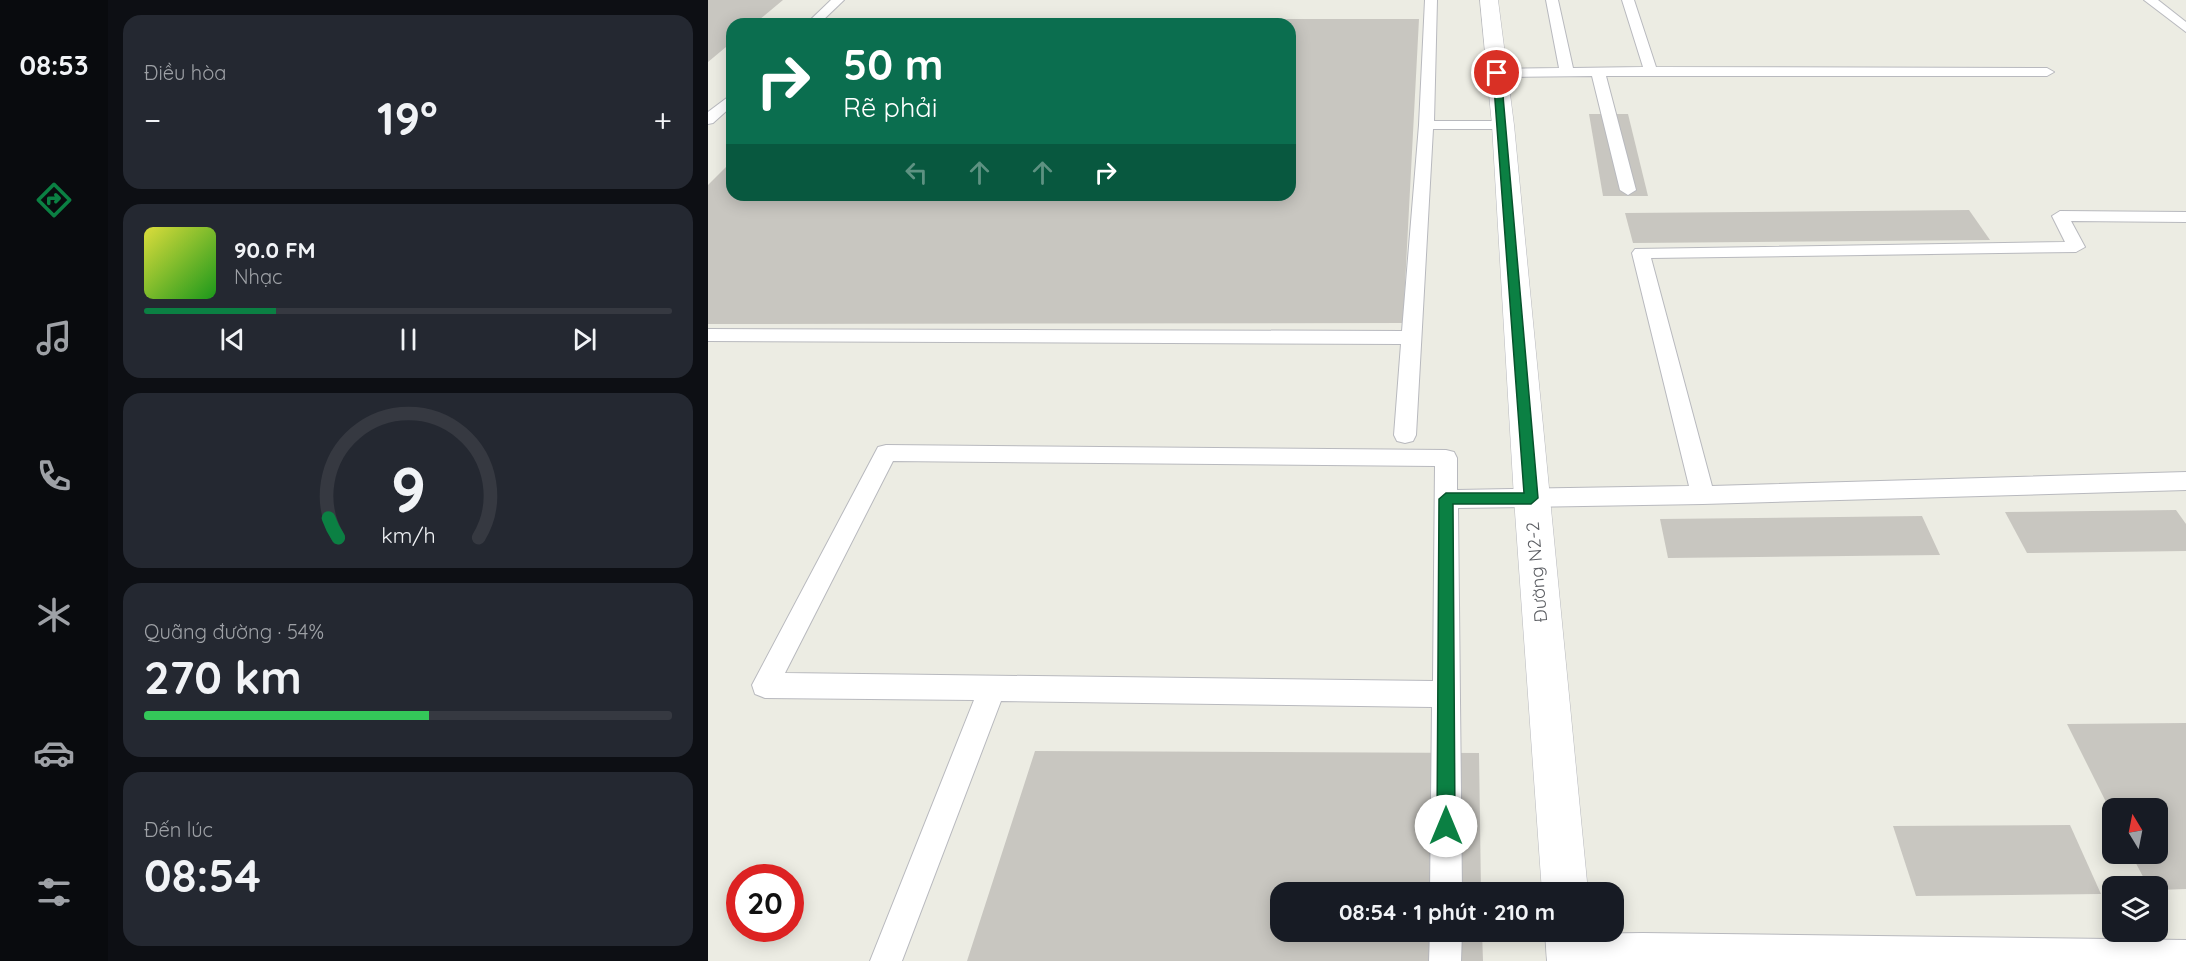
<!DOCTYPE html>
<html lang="vi">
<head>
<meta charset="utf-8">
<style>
  body { margin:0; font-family:Quicksand,sans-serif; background:#242831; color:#f1f3f6; height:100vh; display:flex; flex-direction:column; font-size:22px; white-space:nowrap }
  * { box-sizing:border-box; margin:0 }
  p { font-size:20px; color:#9ea1a6 }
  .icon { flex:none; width:33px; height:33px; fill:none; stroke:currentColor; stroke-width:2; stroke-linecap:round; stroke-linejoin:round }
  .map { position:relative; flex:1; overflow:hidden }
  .sheet { display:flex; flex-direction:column; gap:15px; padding:15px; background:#0d0f14; width:600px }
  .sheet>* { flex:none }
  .hud { position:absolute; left:18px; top:18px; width:570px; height:183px; border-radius:18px; box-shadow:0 3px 15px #0003; background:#0b6e4f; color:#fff; overflow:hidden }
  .needle { width:39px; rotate:350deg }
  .fabs { position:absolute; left:1394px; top:798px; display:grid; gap:12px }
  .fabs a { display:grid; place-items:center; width:66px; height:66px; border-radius:12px; background:#171b24; box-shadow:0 3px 15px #0003; font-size:30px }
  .speed { position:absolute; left:18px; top:864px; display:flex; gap:12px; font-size:30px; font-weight:700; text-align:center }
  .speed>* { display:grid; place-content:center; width:78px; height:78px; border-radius:50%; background:#171b24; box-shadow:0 3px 15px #0003; line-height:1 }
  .speed .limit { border:9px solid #d22; background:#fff; color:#111 }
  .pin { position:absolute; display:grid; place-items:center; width:51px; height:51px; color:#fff; margin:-26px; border:3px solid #fff; border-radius:50%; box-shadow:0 2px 6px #0007 }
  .me { position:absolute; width:66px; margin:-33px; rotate:0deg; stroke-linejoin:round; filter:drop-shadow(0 0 4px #0008) }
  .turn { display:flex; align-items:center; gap:21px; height:126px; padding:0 18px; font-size:27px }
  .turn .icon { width:78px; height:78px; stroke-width:2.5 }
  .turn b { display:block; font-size:42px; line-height:51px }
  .lanes { display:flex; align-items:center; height:57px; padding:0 18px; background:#0003; justify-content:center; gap:30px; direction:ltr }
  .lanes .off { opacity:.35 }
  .big { font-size:45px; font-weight:700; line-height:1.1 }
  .sheet .widget { flex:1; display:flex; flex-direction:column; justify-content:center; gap:9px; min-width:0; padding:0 21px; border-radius:18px; background:#242831 }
  .sheet .dial { align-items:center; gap:0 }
  .dial svg { height:156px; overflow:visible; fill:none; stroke:#363941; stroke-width:7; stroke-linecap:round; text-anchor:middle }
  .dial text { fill:#f1f3f6; stroke:none }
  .song { display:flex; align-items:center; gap:18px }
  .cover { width:72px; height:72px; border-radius:9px; background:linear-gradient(135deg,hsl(60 70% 55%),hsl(120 70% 35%)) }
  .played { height:6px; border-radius:3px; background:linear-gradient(90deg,#0b8043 25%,#363941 25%) }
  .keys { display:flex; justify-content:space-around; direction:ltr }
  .heat { display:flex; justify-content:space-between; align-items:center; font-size:33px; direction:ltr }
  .charge { height:9px; border-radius:4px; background:linear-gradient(90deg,#34c759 54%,#363941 0) }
  .trip { position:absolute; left:562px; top:882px; width:354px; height:60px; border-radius:18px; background:#171b24; box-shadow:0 3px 15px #0003; font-weight:700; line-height:60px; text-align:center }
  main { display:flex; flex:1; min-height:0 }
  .tab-bar { display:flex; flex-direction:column; width:108px; justify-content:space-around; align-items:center; background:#090b0e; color:#9ea1a6 }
  .tab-bar .icon { width:42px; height:42px }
  .tab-bar .active { color:#0b8043 }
  .tab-bar b { font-size:27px; color:#f1f3f6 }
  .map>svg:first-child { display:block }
  .building { fill:#c8c6c0 }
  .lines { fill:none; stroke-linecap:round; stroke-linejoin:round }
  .service-casing { stroke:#b8b9be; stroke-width:2 }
  .tertiary-casing { stroke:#b8b9be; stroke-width:1 }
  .service { fill:#fff; fill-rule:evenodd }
  .tertiary { fill:#fff; fill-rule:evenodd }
  .route { fill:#0b8043; stroke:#07532c; stroke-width:1.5 }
  .labels { text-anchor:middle; stroke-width:6; stroke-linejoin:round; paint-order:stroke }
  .street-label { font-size:18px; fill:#5b5d62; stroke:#fff }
</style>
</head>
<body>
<main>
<nav class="tab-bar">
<b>08:53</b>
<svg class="icon active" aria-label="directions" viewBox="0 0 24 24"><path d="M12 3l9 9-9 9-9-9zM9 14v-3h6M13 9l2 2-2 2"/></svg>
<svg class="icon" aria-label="music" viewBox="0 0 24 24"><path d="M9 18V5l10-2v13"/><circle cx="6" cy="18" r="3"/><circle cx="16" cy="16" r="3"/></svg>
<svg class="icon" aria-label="phone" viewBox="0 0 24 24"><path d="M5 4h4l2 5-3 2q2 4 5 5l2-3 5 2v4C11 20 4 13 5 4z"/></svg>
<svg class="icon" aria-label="climate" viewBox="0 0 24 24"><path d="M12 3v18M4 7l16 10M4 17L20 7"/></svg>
<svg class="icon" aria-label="car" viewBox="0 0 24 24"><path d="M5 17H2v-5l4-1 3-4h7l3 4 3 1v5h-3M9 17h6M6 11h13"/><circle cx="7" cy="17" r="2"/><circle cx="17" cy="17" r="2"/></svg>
<svg class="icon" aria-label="filters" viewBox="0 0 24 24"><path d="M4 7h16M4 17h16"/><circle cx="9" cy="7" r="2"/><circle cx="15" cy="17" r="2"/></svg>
</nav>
<section class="sheet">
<div class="widget"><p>Điều hòa</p>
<div class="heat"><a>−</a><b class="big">19°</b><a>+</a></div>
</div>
<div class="widget">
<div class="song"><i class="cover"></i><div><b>90.0 FM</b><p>Nhạc</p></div></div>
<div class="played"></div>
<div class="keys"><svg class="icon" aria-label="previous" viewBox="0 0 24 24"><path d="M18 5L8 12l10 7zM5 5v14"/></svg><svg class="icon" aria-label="pause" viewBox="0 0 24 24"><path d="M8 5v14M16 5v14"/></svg><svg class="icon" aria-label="next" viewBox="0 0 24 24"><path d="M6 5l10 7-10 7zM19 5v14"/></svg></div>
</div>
<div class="widget dial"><svg viewBox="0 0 100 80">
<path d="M14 69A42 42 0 1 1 86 69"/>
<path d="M14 69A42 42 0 0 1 9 59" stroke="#0b8043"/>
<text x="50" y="56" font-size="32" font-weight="700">9</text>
<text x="50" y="72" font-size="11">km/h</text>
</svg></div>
<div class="widget"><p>Quãng đường · 54%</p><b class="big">270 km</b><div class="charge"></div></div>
<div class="widget"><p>Đến lúc</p><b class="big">08:54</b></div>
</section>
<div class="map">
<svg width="1478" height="961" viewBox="0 0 1478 961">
  <rect width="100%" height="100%" fill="#ecece3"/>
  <g class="building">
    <polygon points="0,0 75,0 46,24 24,24 24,42 0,62"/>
    <polygon points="166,19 711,19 695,323 0,324 0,185 24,161 24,195 582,195 582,24 162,24"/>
    <polygon points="881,114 920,114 940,196 895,196"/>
    <polygon points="1261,210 1282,240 925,243 917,213"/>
    <polygon points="1468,510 1478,524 1478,551 1319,553 1297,512"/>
    <polygon points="1214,516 1232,555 960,558 952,519"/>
    <polygon points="1478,723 1478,889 1449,890 1449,886 1440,886 1423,854 1449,854 1449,808 1404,808 1404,814 1359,724"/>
    <polygon points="327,751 771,753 773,892 573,892 573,932 774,932 775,961 259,961"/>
    <polygon points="1362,825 1393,894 1208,896 1185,826"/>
  </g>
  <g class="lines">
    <defs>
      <g id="service">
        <polygon points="123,0 136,0 111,24 98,24"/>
        <polygon points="717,0 729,0 726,121 795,121 802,125 795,129 725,129 708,435 705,441 697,443 689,441 686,435 693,344 0,341 0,329 694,331 711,125"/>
        <polygon points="838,0 850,0 865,68 935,67 914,0 926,0 948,67 1339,68 1346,72 1339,76 898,76 928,190 920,195 912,190 884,76 789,77 782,73 789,69 851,68"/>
        <polygon points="1436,0 1450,0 1478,22 1478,32"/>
        <polygon points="24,94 24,106 5,123 0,124 0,112"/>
        <path d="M1352,211l126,1v10l-115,-1 14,26 -9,5 -425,6 61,228 474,-14v18l-483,14 -245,4 4,384h-32l2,-185 -431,-6 -99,260h-32l104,-261 -209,-2 -10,-4 -3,-9 126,-238 8,-2 560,5 8,2 3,6v32l232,-4 -57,-233 3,-4 430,-7 -13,-26zM185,461l542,5 -2,215 -648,-8z"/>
        <polygon points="722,932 754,932 753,961 721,961"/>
        <polygon points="935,933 1478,940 1478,961 850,961 846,950 850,938 862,934"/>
      </g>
      <g id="tertiary">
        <polygon points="772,0 790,0 806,125 880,892 834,892 806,498 784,125"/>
        <polygon points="837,932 885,932 887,961 839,961"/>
      </g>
    </defs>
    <use href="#service" class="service-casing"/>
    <use href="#tertiary" class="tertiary-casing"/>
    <use href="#service" class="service"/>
    <use href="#tertiary" class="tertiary"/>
  </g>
  <polygon class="route" points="789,70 793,73 830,498 823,504 745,504 747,826 744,833 738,835 731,833 729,826 731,499 738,493 816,493 785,73"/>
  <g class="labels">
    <g class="street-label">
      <text transform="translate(829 572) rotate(-95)" y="6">Đường N2-2</text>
    </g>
  </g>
</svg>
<div class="fabs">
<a><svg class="needle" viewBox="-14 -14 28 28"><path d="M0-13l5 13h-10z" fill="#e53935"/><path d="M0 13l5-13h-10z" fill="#9ea1a6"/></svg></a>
<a><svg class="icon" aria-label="layers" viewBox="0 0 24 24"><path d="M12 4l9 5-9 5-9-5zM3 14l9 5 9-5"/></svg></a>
</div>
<div class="speed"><div class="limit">20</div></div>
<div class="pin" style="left:789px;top:73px;background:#d93025"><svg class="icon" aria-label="arrive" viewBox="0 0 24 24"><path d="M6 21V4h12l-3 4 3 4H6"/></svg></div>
<svg class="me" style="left:738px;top:826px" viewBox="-20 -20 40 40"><circle r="19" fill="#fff"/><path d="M0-13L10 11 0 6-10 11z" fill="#0b8043"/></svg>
<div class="trip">08:54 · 1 phút · 210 m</div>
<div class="hud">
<div class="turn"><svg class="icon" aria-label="right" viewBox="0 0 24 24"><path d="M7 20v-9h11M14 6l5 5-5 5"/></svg><div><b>50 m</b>Rẽ phải</div></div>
<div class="lanes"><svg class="icon off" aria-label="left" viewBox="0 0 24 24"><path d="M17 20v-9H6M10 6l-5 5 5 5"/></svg><svg class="icon off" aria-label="ahead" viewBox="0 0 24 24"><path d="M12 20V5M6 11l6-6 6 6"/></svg><svg class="icon off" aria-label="ahead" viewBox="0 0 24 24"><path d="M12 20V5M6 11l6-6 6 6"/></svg><svg class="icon" aria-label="right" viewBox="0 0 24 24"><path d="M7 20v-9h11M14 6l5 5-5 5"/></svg></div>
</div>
</div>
</main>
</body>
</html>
